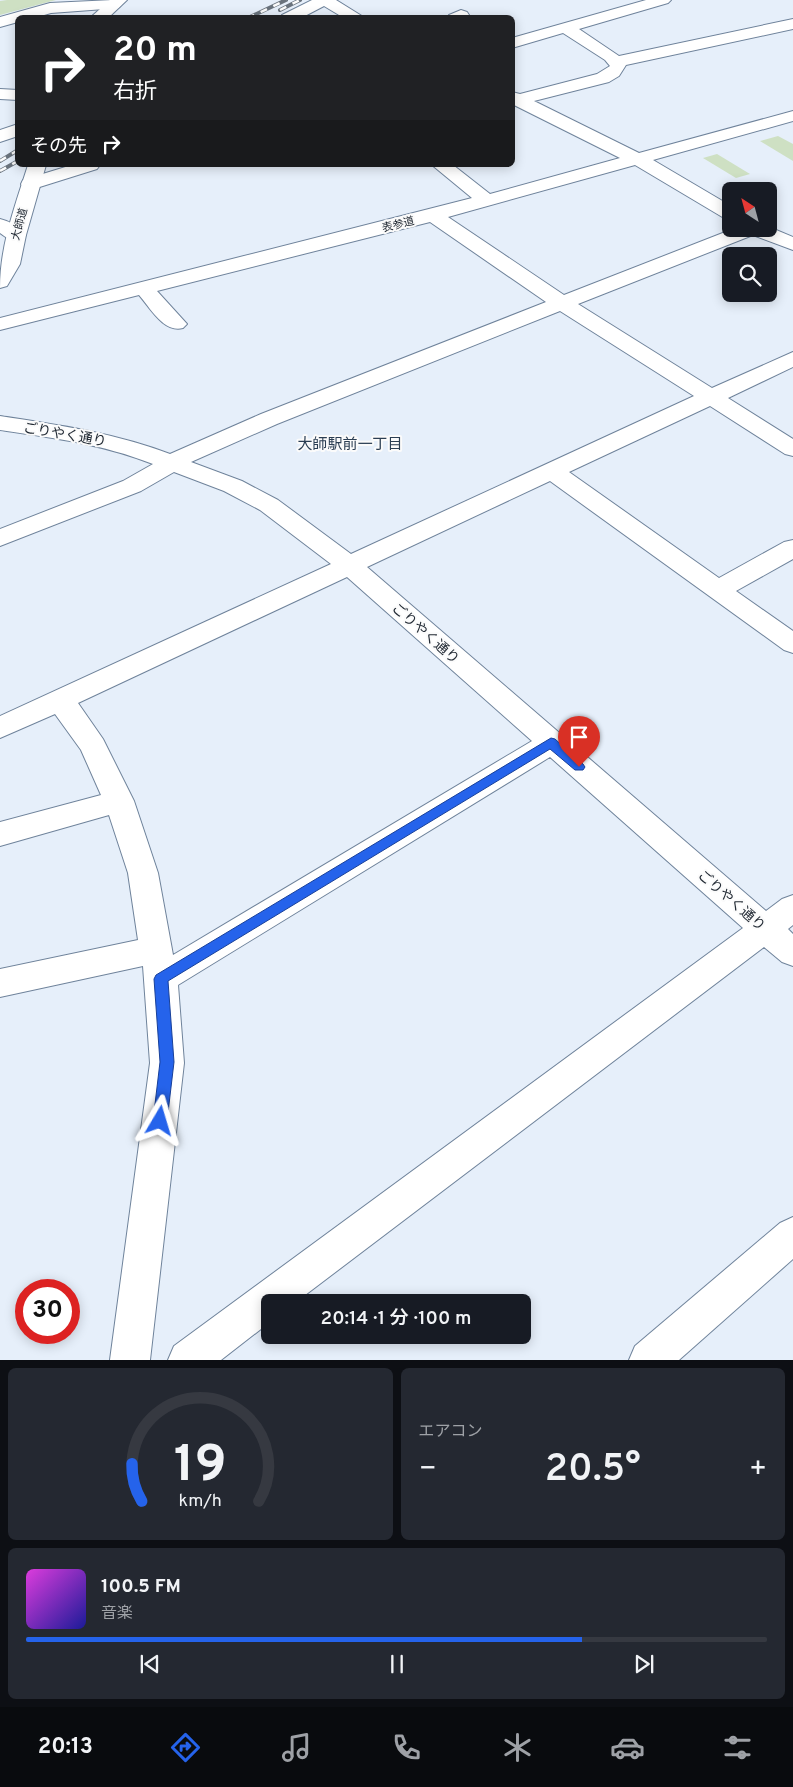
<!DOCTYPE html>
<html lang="ja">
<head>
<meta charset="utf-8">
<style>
  body { margin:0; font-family:Overpass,"Noto Sans JP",sans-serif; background:#242831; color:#f1f3f6; height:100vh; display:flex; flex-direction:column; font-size:19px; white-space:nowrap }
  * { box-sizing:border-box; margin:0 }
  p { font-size:16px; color:#9ea1a6 }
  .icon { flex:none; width:28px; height:28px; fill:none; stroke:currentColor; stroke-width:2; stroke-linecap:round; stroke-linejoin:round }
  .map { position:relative; height:1360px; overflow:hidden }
  .panel { display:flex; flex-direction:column; gap:8px; padding:8px; background:#0d0f14; flex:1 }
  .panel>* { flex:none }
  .hud { position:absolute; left:15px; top:15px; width:500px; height:152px; border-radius:8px; box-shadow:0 2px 12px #0003; background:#202124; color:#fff; overflow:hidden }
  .needle { width:32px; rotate:324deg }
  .tools { position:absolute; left:722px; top:182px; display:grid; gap:10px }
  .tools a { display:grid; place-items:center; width:55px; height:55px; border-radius:8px; background:#171b24; box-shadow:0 2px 12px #0003; font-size:25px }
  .speed { position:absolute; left:15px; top:1279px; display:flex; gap:10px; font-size:25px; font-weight:700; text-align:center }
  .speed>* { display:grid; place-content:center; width:65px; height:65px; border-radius:50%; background:#171b24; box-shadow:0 2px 12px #0003; line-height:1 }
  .speed .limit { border:8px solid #d22; background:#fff; color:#111 }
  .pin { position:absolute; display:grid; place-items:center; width:42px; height:42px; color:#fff; margin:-51px -21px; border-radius:50% 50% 50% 0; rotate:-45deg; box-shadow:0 0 5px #0007 }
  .pin .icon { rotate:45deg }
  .me { position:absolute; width:55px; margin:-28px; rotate:7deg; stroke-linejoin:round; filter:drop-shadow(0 0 4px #0008) }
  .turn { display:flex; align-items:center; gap:18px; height:105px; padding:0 15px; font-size:22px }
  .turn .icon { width:65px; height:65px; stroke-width:2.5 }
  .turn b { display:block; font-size:35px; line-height:42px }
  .then { display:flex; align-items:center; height:48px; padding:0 15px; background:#0003; gap:10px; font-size:19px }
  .big { font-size:38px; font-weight:600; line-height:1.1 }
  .panel .tile { flex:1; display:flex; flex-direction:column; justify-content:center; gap:8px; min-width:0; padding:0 18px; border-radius:8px; background:#242831 }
  .panel .dial { align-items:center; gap:0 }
  .dial svg { height:130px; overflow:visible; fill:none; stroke:#363941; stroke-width:7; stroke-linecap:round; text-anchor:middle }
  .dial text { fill:#f1f3f6; stroke:none }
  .song { display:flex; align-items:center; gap:15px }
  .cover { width:60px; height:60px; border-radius:8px; background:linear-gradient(135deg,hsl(300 70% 55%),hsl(240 70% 35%)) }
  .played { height:5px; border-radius:2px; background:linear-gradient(90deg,#2563eb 75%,#363941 75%) }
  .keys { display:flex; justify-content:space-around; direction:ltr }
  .heat { display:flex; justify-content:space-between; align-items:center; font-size:28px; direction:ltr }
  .panel .tiles { flex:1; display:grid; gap:8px; grid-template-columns:1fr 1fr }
  .tile:last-child { grid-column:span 2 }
  .trip { position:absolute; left:261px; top:1294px; width:270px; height:50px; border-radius:8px; background:#171b24; box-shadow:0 2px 12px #0003; font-weight:600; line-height:50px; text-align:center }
  .tab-bar { display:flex; height:80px; justify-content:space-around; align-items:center; background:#090b0e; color:#9ea1a6 }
  .tab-bar .icon { width:35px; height:35px }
  .tab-bar .selected { color:#2563eb }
  .tab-bar b { font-size:22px; color:#f1f3f6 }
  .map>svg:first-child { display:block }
  .green { fill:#cee0c3 }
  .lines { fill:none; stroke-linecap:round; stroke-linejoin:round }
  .minor-casing { stroke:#6f839b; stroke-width:2 }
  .highway-casing { stroke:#6f839b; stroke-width:2 }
  .minor { fill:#fff; fill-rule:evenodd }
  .highway { fill:#fff; fill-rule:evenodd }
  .rail-casing { stroke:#6a737d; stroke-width:4 }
  .rail { stroke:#fbfbfb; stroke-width:2.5; stroke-dasharray:7; stroke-linecap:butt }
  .route { fill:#2563eb; stroke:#184099 }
  .labels { text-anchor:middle; stroke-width:4; stroke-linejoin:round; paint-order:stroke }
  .far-street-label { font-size:11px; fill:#232b35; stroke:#fbfbfb }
  .street-label { font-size:14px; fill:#232b35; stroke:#fbfbfb }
  .neighbourhood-label { font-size:15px; fill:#2b3e53; stroke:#fbfbfb }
</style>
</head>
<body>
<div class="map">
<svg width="793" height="1360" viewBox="0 0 793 1360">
  <rect width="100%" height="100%" fill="#e6effa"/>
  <g class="green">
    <polygon points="7,0 56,0 0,15 0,1"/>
    <polygon points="778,136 793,144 793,161 760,141"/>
    <polygon points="717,154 750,174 736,178 703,158"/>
  </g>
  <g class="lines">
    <defs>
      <g id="minor">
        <polygon points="113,0 118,2 121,5 118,8 51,13 34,18 18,18 18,22 0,27 0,17 50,3"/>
        <polygon points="312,0 336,0 365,18 344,18 324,6 301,18 280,18 282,15"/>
        <path d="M646,0h25l-3,3 -89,26 40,27 174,-37v10l-167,36 -7,11 -10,6 -75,19 105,52 154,-42v10l-140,39 78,46v14l-7,-2 -89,-53 -187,52 116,78 169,-66h36v-2l24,10v13l-40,-15 -175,69 134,84 81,-36v15l-65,31 65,41v17l-8,-2 -75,-48 -141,66 150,106 65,-36 9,-2v19l-57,32 57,40v22l-9,-3 -234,-169 -183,86 399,344 16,-12 11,-4v30l-5,4 5,5v32l-11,-4 -18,-15 -468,355h-26v20l-49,38h-53l6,-14 569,-418 -193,-171 -372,228 6,78 -34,297h-40l40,-297 -7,-97 -143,31v-28l138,-29 -10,-67 -19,-58 -109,31v-24l101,-27 -20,-45 -26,-36 -55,24v-22l331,-152 -71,-54 -36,-19 -50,-19 -33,19 -141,55v-17l123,-48 30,-17c-51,-20 -99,-26 -153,-34v-14c58,9 115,17 170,38l91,-40 285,-112 -116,-80 -273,69 30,33 -4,4c-19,5 -32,-19 -44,-33l-139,35v-12l472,-120 -40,-33h21l37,29 130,-36 -108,-54v-12l8,2 77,-20 13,-8 -5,-6 -42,-27 -51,15v-10zM560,311l134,85 -343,158 -73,-54 -36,-19 -51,-19 86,-38zM347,577l185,164 -359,214 -15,-82 -24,-72 -31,-62 -25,-36z"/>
        <polygon points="461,10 467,12 469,15 467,18 447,18 449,15"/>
        <polygon points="0,89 18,90 18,100 0,99"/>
        <polygon points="72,165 100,165 97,169 30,190 23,188 21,184 23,180"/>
        <path d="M0,219c9,2 20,8 26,16l-3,4c-10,3 -15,0 -23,-6z"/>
        <polygon points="793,1217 793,1259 679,1360 629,1360 635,1346 780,1223"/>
      </g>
      <g id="highway">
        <polygon points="110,0 127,0 108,18 90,18"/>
        <polygon points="18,124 18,136 0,142 0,130"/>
        <path d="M28,165h18l-20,70 -6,29 -13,22 -7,2c0,-43 15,-82 28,-123z"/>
      </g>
    </defs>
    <use href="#minor" class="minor-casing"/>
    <use href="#highway" class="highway-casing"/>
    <use href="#minor" class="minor"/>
    <use href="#highway" class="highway"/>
    <defs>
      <g id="rail">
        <polyline points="280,10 300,0"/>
        <polyline points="248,18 286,0"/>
        <polyline points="0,161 18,150"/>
        <polyline points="0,171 18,161"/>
      </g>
    </defs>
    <use href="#rail" class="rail-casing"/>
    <use href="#rail" class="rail"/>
  </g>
  <polygon class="route" points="551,738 555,739 583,764 585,767 583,770 575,770 550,749 168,981 174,1062 167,1121 165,1126 160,1128 155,1126 153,1121 160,1062 154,979 156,975"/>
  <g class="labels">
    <g class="far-street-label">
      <text transform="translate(19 224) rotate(-75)" y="4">大師道</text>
      <text transform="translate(398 224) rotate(-14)" y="4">表参道</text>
    </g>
    <g class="street-label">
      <text transform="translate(65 434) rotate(10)" y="5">ごりやく通り</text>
      <text transform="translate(426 633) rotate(41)" y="5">ごりやく通り</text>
      <text transform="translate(732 900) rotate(41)" y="5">ごりやく通り</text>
    </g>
    <g class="neighbourhood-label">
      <text x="350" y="449">大師駅前一丁目</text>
    </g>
  </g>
</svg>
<div class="tools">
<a><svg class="needle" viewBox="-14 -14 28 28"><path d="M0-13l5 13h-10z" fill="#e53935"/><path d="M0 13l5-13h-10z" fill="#9ea1a6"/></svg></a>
<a><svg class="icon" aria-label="search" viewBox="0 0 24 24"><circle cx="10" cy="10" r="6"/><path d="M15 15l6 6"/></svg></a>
</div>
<div class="speed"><div class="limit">30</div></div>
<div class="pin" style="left:579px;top:767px;background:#d93025"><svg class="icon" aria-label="arrive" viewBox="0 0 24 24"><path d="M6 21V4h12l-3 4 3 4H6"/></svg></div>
<svg class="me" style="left:160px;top:1121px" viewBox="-20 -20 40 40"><path d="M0-17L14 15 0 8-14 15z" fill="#2563eb" stroke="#fff" stroke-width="4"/></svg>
<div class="trip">20:14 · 1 分 · 100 m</div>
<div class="hud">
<div class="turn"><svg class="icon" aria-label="right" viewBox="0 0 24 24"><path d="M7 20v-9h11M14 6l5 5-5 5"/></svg><div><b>20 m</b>右折</div></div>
<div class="then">その先<svg class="icon" aria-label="right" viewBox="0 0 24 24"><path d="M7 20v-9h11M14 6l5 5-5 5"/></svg></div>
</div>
</div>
<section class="panel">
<div class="tiles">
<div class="tile dial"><svg viewBox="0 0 100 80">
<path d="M14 69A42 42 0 1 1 86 69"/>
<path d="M14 69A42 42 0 0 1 8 46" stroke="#2563eb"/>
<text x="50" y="56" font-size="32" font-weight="700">19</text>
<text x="50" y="72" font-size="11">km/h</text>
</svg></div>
<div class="tile"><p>エアコン</p>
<div class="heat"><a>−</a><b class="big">20.5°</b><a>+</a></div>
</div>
<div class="tile">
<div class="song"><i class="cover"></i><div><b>100.5 FM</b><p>音楽</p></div></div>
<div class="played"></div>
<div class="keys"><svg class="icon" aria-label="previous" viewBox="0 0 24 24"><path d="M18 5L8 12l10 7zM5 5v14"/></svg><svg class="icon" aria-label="pause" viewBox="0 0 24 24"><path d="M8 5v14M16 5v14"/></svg><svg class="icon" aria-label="next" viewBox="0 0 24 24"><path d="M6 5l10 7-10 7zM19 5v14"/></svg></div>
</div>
</div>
</section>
<nav class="tab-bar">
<b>20:13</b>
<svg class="icon selected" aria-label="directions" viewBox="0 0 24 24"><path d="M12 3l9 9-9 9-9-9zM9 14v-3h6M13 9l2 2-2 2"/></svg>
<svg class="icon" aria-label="music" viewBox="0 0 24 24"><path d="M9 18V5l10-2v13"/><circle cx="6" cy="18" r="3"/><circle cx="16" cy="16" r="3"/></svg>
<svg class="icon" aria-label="phone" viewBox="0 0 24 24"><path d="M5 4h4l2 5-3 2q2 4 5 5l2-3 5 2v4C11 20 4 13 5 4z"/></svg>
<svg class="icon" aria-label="climate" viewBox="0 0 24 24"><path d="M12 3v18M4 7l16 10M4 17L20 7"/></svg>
<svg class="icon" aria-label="car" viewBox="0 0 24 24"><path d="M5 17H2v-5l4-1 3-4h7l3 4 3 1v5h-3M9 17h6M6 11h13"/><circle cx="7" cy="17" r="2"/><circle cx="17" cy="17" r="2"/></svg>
<svg class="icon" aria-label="filters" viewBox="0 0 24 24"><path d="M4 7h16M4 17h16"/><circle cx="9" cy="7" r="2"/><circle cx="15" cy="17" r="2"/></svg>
</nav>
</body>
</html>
